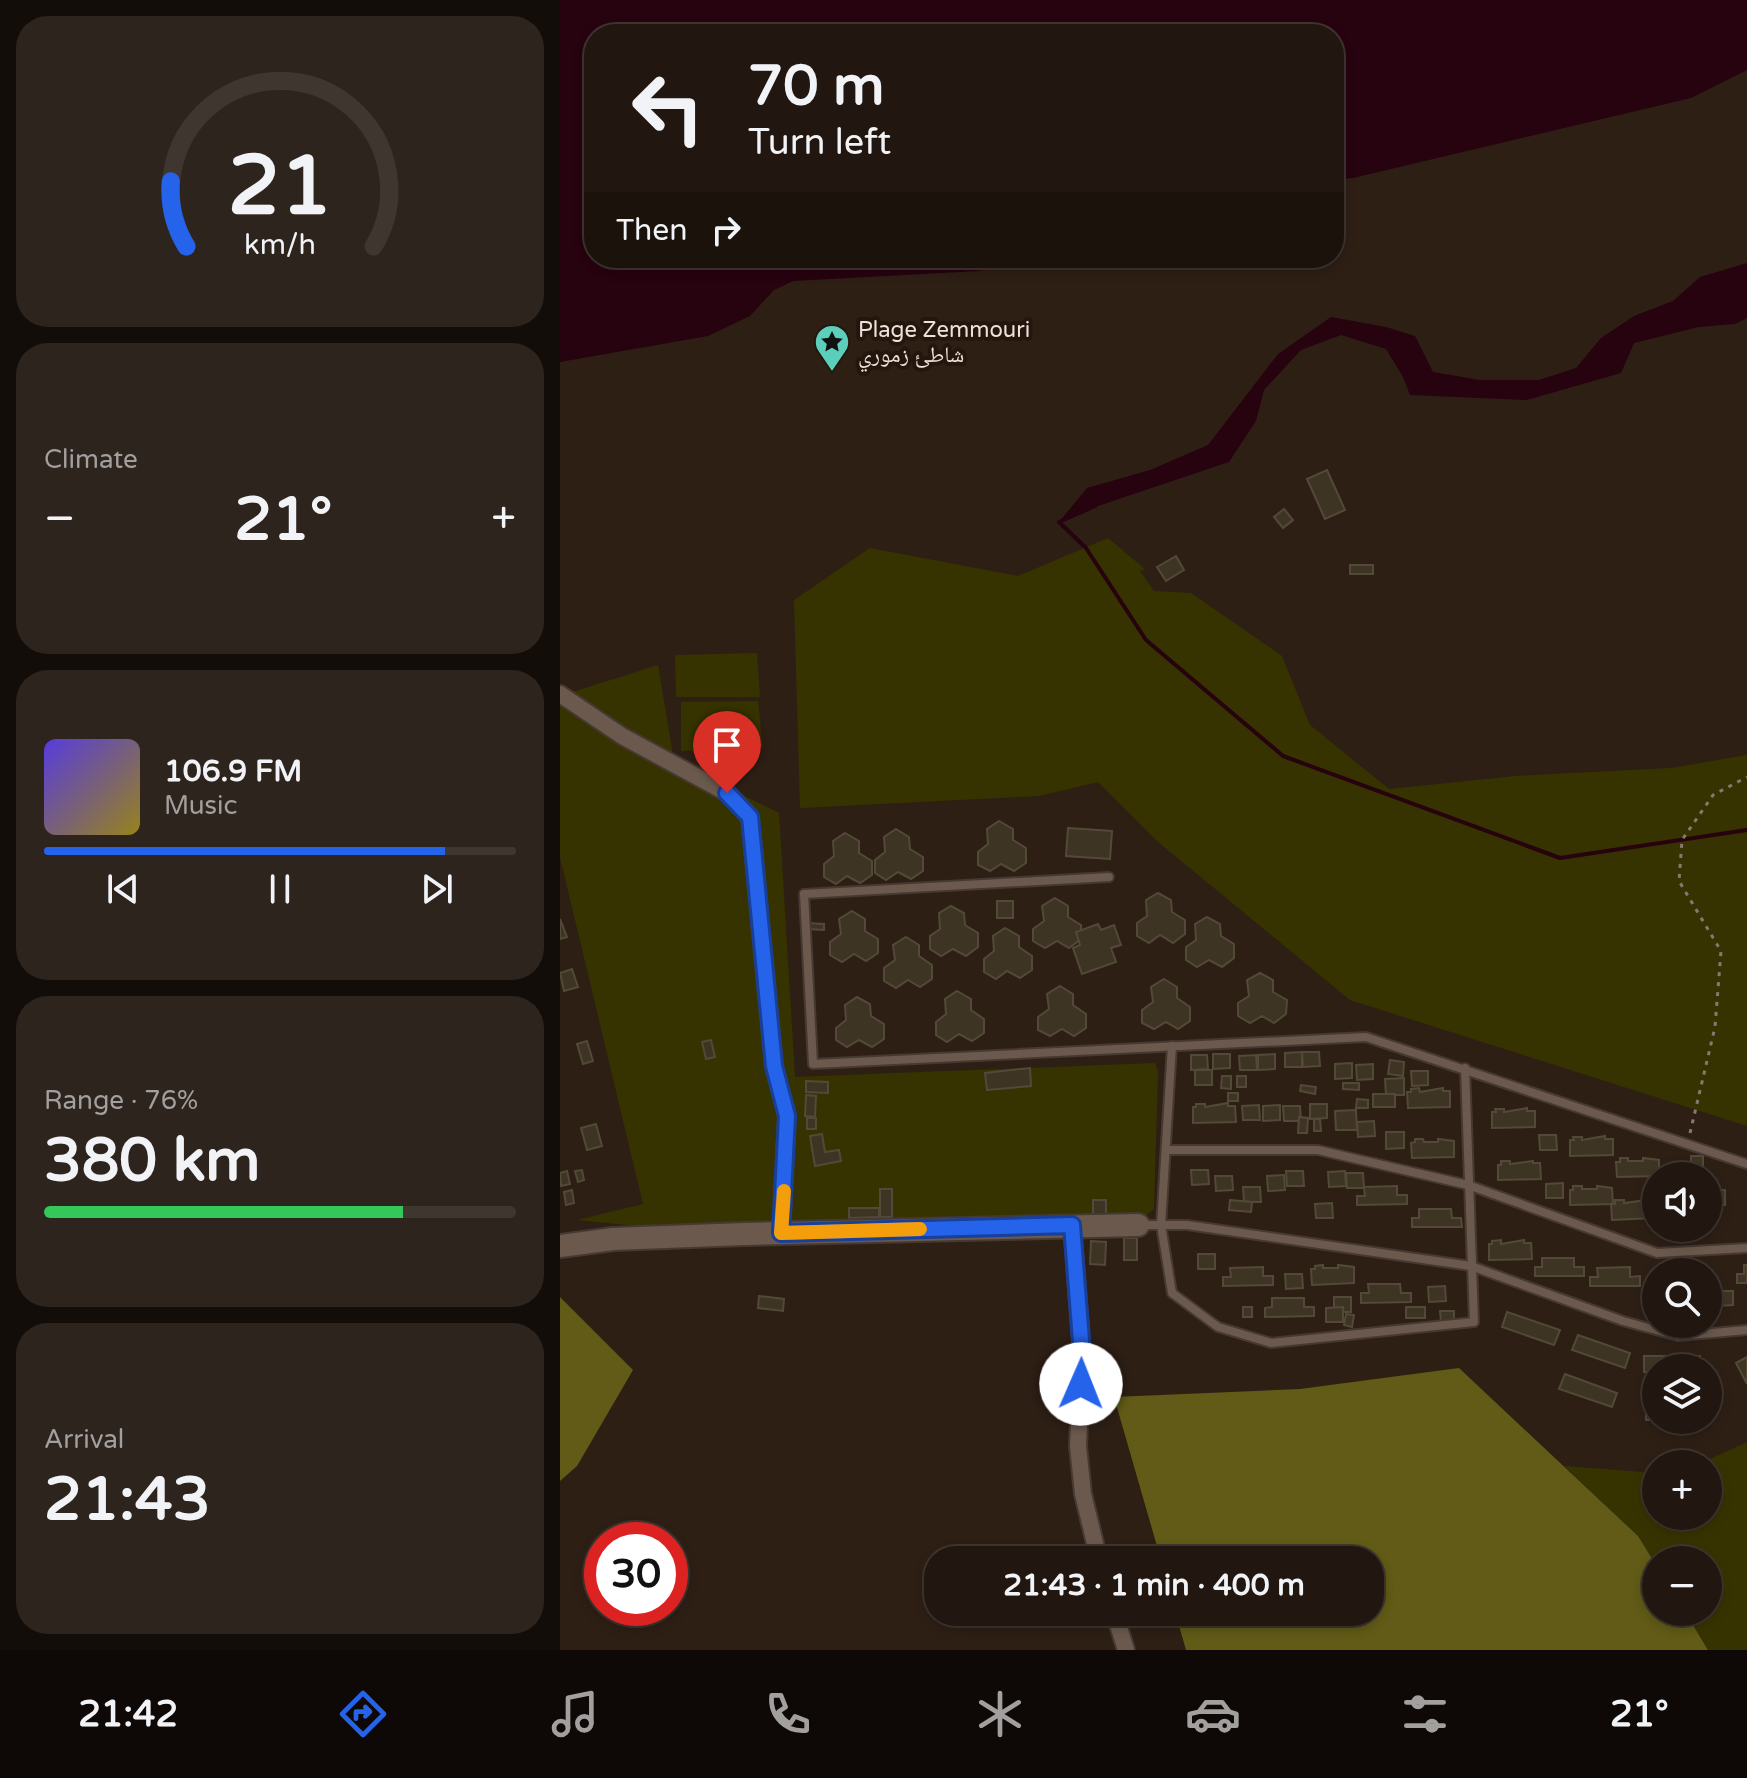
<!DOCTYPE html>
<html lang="en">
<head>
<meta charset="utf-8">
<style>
  body { margin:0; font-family:"Varela Round","Noto Naskh Arabic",sans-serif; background:#2e241e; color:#f1f3f6; height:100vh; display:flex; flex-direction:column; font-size:30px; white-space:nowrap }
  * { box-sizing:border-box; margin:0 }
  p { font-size:26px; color:#a29f9f }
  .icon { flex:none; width:44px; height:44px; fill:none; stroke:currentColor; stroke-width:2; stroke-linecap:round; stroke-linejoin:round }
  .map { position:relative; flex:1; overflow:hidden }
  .sheet { display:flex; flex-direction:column; gap:16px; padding:16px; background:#130d09; width:560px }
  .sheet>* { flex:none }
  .top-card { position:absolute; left:24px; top:24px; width:760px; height:244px; border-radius:32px; box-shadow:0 4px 12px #0003,0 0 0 2px #3f3630; background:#221710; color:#f1f3f6; overflow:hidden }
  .fabs { position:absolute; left:1082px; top:1162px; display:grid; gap:16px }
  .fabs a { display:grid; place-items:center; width:80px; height:80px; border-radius:50%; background:#221710; box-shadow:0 4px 12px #0003,0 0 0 2px #3f3630; font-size:40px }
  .speed { position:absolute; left:24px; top:1522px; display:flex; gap:16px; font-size:40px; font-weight:700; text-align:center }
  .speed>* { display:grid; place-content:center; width:104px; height:104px; border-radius:50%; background:#221710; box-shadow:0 4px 12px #0003,0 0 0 2px #3f3630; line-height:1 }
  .speed .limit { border:12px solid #d22; background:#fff; color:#111 }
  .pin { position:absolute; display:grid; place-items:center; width:68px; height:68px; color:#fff; margin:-82px -34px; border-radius:50% 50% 50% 0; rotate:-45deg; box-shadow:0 0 8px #0007 }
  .pin .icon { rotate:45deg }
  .me { position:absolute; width:88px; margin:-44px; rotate:1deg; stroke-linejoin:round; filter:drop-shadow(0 0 6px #0008) }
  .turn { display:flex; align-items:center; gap:28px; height:168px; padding:0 32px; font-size:36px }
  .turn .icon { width:104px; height:104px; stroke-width:2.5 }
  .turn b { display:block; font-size:56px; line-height:68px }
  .then { display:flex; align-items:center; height:76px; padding:0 32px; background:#0003; gap:16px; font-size:30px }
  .big { font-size:60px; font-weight:700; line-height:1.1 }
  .sheet .tile { flex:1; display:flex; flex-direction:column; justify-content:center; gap:12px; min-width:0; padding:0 28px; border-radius:32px; background:#2e241e }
  .sheet .dial { align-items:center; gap:0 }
  .dial svg { height:208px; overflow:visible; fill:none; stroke:#3f3630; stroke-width:7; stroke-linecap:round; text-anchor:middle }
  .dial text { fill:#f1f3f6; stroke:none }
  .song { display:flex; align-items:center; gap:24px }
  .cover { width:96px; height:96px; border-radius:12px; background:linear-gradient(135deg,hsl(250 70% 55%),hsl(50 70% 35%)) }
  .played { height:8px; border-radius:4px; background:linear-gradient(90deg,#2563eb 85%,#3f3630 85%) }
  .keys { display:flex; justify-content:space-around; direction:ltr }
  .heat { display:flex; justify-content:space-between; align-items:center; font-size:44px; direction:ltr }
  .charge { height:12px; border-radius:6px; background:linear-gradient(90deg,#34c759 76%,#3f3630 0) }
  .trip { position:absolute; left:364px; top:1546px; width:460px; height:80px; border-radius:32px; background:#221710; box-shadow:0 4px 12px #0003,0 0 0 2px #3f3630; font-weight:700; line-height:80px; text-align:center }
  .tab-bar { display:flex; height:128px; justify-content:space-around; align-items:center; background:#0e0906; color:#a29f9f }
  .tab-bar .icon { width:56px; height:56px }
  .tab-bar .current { color:#2563eb }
  .tab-bar b { font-size:36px; color:#f1f3f6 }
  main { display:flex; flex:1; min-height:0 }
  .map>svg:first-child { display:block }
  .green { fill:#373300 }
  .forest { fill:#615b17 }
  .water { fill:#27020f }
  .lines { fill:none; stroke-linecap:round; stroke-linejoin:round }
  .stream { stroke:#27020f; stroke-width:4 }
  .building { fill:#3e3424; stroke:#534938; stroke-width:2 }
  .lane-casing { stroke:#453932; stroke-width:12 }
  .street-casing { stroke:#453932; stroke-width:20 }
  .secondary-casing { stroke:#453932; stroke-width:26 }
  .path { stroke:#867971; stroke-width:3; stroke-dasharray:4 6; stroke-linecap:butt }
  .lane { stroke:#6b594d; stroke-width:8 }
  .street { stroke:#6b594d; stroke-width:16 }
  .secondary { stroke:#6b594d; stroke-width:22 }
  .route-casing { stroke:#184099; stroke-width:20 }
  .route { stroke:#2563eb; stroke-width:14 }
  .slow { stroke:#f59e0b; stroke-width:14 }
  .labels { text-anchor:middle; stroke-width:8; stroke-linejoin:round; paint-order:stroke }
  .poi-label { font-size:22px; fill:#ece1db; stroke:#24160c; text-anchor:start }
</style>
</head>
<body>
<main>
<section class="sheet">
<div class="tile dial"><svg viewBox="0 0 100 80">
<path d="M14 69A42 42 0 1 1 86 69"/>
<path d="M14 69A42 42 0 0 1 8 44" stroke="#2563eb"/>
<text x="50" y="56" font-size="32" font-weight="700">21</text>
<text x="50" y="72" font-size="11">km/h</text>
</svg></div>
<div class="tile"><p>Climate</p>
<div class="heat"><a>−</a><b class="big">21°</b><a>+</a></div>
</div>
<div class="tile">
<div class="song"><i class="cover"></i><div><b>106.9 FM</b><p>Music</p></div></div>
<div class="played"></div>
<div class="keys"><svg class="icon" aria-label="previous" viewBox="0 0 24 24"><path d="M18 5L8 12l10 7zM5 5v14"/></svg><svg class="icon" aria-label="pause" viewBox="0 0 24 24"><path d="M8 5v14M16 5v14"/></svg><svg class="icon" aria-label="next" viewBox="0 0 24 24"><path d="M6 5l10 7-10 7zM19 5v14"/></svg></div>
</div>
<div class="tile"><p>Range · 76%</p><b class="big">380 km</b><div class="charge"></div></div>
<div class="tile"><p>Arrival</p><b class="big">21:43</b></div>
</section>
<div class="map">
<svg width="1187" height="1650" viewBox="0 0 1187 1650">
  <rect width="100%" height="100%" fill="#2e1f15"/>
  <g class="green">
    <polygon points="548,538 585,569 580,571 594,591 631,593 722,656 750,725 829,789 956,776 1111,768 1187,755 1187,1126 790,1000 597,841 538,782 479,796 240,808 234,600 310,548 458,576"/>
    <polygon points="197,653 200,697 116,697 115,655"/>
    <polygon points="98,665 114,761 219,813 235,1077 595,1063 598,1071 594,1209 585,1216 88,1227 17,1220 83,1204 0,857 0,696"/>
    <polygon points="198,701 203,748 121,751 121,702"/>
    <polygon points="1187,1442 1187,1650 1148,1650 1125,1612 1148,1612 1148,1560 1096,1560 1096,1565 1078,1536 1004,1466 1096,1473 1096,1516 1148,1516 1148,1464 1139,1464"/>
  </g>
  <g class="forest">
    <polygon points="0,1297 73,1370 17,1466 0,1481"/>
    <polygon points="899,1368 1078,1536 1096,1565 1096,1612 1125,1612 1148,1650 626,1650 615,1612 810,1612 810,1560 601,1560 554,1397 740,1389"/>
  </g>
  <g class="water">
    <polygon points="0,0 1187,0 1187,70 1131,98 793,178 774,180 774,34 34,34 34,258 498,258 418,271 233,281 214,290 190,316 148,336 0,362"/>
    <polygon points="1187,263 1187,318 1175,324 1139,327 1074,343 1061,373 967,400 850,395 843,377 826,349 781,335 741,350 704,390 696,421 669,462 532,508 499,522 527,488 590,470 648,445 718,354 771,317 826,327 855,336 873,372 920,380 979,380 1016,368 1041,338 1074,316 1113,301 1140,277"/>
  </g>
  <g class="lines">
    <polyline class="stream" points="535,506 499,522 526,548 586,640 723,756 1000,858 1187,830"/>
  </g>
  <g class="building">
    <polygon points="767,470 785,510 765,519 747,479"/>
    <polygon points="724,509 733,520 723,528 714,517"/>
    <polygon points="616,556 624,570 606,581 597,567"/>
    <rect x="790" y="565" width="23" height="9"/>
    <polygon points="439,821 453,829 453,840 466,848 466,863 454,871 441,864 430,871 418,865 418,852 428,844 427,829"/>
    <polygon points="508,828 552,831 550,859 506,856"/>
    <polygon points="336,829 349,837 350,849 363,857 363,871 351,879 338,872 326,880 315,873 315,860 325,852 324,837"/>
    <polygon points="285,833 299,841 299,853 312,861 312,875 300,883 287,876 276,884 264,877 264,864 274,856 273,841"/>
    <polygon points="598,893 611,900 612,912 625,920 625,934 613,943 600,935 589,943 577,936 577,923 587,916 586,900"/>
    <polygon points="495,898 508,906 508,917 521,925 521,939 509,948 497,941 485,948 473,941 473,929 484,921 482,906"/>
    <rect x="437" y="901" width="16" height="17"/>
    <polygon points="391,906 404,913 405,925 418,933 418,947 406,956 393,949 381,956 370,949 370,936 380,929 379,913"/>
    <polygon points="292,911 305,919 305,931 318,939 318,953 306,961 294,954 282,962 270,955 270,942 281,934 279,919"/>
    <polygon points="647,917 660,924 661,936 674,944 674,958 662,967 649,960 637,967 626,960 626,947 636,940 635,924"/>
    <polygon points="0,919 7,937 0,939"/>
    <polygon points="248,923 264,924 264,930 247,929"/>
    <polygon points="538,924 541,930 554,925 561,945 551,948 556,962 522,974 513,948 520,945 516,932"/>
    <polygon points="445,928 459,936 459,947 472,956 472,970 460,978 447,971 436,979 424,972 424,959 434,951 433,936"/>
    <polygon points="346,937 359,945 359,956 372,965 372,979 360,987 348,980 336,988 324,981 324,968 335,960 333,945"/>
    <polygon points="12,969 18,987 4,991 0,973"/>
    <polygon points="700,973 713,980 713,992 727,1000 726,1014 714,1023 702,1016 690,1023 678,1016 678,1003 689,996 687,980"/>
    <polygon points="604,979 617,987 617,998 630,1007 630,1021 618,1029 606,1022 594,1029 582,1023 582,1010 593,1002 591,987"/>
    <polygon points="500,986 513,994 513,1005 526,1014 526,1028 514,1036 502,1029 490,1036 478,1030 478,1017 489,1009 487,994"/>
    <polygon points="397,991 411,999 411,1010 424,1019 424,1033 412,1041 399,1034 387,1042 376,1035 376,1022 386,1014 385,999"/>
    <polygon points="297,997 310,1004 311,1016 324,1024 324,1039 312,1047 299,1040 287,1047 276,1040 276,1028 286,1020 285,1005"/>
    <polygon points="151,1040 155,1057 146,1059 142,1042"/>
    <polygon points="27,1041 33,1061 23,1064 17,1044"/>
    <polygon points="742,1052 759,1052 760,1066 743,1067"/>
    <polygon points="742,1052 742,1067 725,1067 725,1053"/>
    <polygon points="653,1054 670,1054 670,1068 653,1069"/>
    <polygon points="715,1054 715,1069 698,1070 698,1055"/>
    <polygon points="631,1055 647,1055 648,1069 631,1070"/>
    <polygon points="696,1055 697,1070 680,1070 679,1056"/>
    <polygon points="830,1060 844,1062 843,1076 828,1074"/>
    <polygon points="792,1063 792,1078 775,1079 775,1064"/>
    <polygon points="813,1064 813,1079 797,1080 796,1065"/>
    <polygon points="470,1068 471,1086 427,1090 425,1073"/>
    <rect x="635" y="1070" width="17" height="15"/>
    <polygon points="851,1071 868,1071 868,1085 852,1086"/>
    <polygon points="662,1076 671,1076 671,1089 661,1088"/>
    <rect x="677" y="1076" width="9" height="11"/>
    <polygon points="844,1078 844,1095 826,1095 825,1079"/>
    <polygon points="246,1081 268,1082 268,1093 246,1092"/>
    <polygon points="783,1083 799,1083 799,1090 783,1089"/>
    <polygon points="741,1085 756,1087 755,1094 740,1091"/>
    <polygon points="859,1088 860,1092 883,1088 883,1091 890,1091 890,1107 848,1108 847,1092 851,1092 851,1089"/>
    <rect x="668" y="1093" width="10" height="8"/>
    <rect x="813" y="1094" width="22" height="13"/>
    <polygon points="246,1095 256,1096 255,1117 245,1116"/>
    <polygon points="797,1099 808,1100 808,1108 796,1108"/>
    <polygon points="668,1103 668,1106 675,1106 676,1122 633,1123 633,1107 636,1107 636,1104 645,1104 645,1107"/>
    <polygon points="750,1104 767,1104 767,1118 750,1119"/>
    <polygon points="699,1105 700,1120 683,1120 682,1106"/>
    <polygon points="720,1105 720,1120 703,1121 703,1106"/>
    <polygon points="723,1106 740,1106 741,1121 724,1121"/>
    <polygon points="967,1108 967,1111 975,1111 975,1127 932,1128 932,1112 936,1112 935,1109 944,1109 944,1112"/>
    <polygon points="796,1110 797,1130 776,1130 775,1111"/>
    <polygon points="739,1117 748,1118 747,1133 738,1133"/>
    <rect x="247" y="1118" width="9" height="11"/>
    <polygon points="754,1119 760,1119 761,1131 754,1131"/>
    <polygon points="814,1121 815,1136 798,1137 797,1122"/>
    <polygon points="36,1124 42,1146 27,1150 21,1128"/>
    <polygon points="826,1132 844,1132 844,1148 826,1149"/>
    <polygon points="262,1134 265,1152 279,1150 281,1161 255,1166 250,1136"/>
    <polygon points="979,1135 996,1135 997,1150 980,1150"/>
    <polygon points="1045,1136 1045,1139 1053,1139 1053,1155 1010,1156 1010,1140 1014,1140 1013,1137 1022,1137 1022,1140"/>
    <polygon points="855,1139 863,1139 864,1142 878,1142 878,1139 894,1141 894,1157 852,1158 851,1143 855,1142"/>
    <rect x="1131" y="1156" width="12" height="19"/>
    <polygon points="1060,1158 1068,1158 1068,1161 1083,1161 1083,1158 1099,1160 1099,1176 1057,1177 1056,1162 1060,1162"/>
    <polygon points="941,1161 950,1161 950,1164 973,1161 973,1163 980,1163 981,1179 938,1180 938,1165 941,1165"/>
    <polygon points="22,1170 24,1180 18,1182 15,1171"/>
    <polygon points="631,1170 648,1170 649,1184 632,1185"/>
    <polygon points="7,1171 10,1184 1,1186 0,1173"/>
    <polygon points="726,1171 743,1171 744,1186 727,1186"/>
    <polygon points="785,1171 786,1186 769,1187 768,1172"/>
    <polygon points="786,1173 803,1173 804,1188 787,1188"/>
    <polygon points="724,1175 725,1190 708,1191 707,1176"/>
    <polygon points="655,1176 672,1176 673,1190 656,1191"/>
    <polygon points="1003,1183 1003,1198 986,1198 986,1184"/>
    <polygon points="837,1186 837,1195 847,1195 847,1204 797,1205 797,1196 805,1196 804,1187"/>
    <polygon points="1013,1186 1022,1186 1022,1189 1037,1189 1037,1186 1052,1188 1053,1204 1010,1205 1010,1190 1013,1190"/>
    <polygon points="683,1187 700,1187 701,1202 684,1202"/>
    <polygon points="1157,1187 1158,1190 1165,1190 1165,1205 1148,1206 1149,1188"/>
    <rect x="320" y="1189" width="12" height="28"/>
    <polygon points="12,1190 14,1203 6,1205 4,1192"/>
    <rect x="533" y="1200" width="13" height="16"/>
    <polygon points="670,1200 692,1202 691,1212 669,1210"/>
    <polygon points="1055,1200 1064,1200 1064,1203 1087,1200 1087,1202 1094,1202 1095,1218 1052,1220 1051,1204 1055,1204"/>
    <polygon points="772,1203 773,1218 756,1218 755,1204"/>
    <polygon points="289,1208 319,1208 319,1217 289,1218"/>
    <polygon points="859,1209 891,1209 892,1218 901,1218 902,1227 852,1227 852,1218 859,1218"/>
    <polygon points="1103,1228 1119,1228 1120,1233 1103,1234"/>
    <polygon points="1115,1228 1132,1228 1132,1232 1115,1233"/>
    <rect x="564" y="1238" width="13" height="22"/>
    <polygon points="941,1240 941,1244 964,1240 964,1243 971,1243 972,1259 929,1260 929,1244 932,1244 932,1241"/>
    <polygon points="531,1241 546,1242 545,1265 530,1264"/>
    <rect x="638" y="1254" width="17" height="15"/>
    <polygon points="982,1258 1014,1258 1014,1267 1024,1267 1024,1276 975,1276 975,1267 982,1267"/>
    <polygon points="763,1265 763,1268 778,1268 778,1265 794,1267 794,1283 752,1285 751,1269 755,1269 755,1266"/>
    <polygon points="1184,1265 1187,1265 1187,1283 1177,1283 1177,1274 1184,1274"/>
    <polygon points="703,1267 703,1276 713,1276 713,1285 663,1286 663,1277 671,1277 670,1268"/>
    <polygon points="1070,1267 1070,1277 1080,1276 1080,1286 1030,1286 1030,1277 1038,1277 1037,1268"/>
    <polygon points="725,1274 742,1274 743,1288 726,1289"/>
    <polygon points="808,1284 840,1284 841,1293 851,1293 851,1302 801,1303 801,1293 809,1293"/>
    <polygon points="885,1286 886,1301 869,1302 868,1287"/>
    <polygon points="1156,1291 1173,1291 1173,1305 1156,1306"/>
    <polygon points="199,1296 224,1299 223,1311 198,1308"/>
    <rect x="774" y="1297" width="17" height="15"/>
    <polygon points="712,1298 744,1298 744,1307 754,1307 754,1316 705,1317 705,1308 712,1307"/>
    <rect x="683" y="1307" width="9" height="10"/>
    <polygon points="783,1307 783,1322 766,1322 766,1308"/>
    <rect x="846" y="1307" width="19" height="11"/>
    <polygon points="880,1311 894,1311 894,1321 881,1321"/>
    <polygon points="947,1312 1000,1330 994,1345 942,1327"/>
    <polygon points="786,1314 794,1315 792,1327 784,1325"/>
    <polygon points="1018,1335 1070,1353 1065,1368 1012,1350"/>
    <polygon points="1084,1356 1140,1356 1140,1368 1096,1368 1096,1372 1084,1372"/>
    <polygon points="1187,1357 1187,1384 1176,1363"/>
    <polygon points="1005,1374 1057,1393 1052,1407 999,1389"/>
    <rect x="1086" y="1404" width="10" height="16"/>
  </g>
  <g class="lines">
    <defs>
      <g id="lane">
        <polyline points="549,877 244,894 253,1064 806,1037 1187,1164"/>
        <polyline points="612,1046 601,1225 612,1293 658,1327 711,1343 914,1322 905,1068"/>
        <polyline points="607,1150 758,1150 908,1185 1097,1253 1187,1248"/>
        <polyline points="579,1225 627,1225 911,1266 1063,1321 1118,1336 1187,1330"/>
      </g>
      <g id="street">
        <polyline points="0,694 62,736 167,793 190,817 214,1066 227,1116 221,1233"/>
        <polyline points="512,1225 522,1353 518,1446 523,1494 539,1560"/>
        <polyline points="554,1612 566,1650"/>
      </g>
      <polyline id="secondary" points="0,1246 53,1239 184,1234 578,1225"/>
    </defs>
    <use href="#lane" class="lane-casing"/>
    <use href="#street" class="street-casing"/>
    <use href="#secondary" class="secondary-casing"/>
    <polyline class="path" points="1130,1133 1155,1027 1161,951 1119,881 1122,840 1153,795 1187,777"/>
    <use href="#lane" class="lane"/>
    <use href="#street" class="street"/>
    <use href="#secondary" class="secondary"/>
  </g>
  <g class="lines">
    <defs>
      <polyline id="route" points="167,793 190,817 214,1066 227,1116 221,1233 512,1225 522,1353 521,1384"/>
    </defs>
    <use href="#route" class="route-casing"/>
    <use href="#route" class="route"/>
    <polyline class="slow" points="224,1191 221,1233 360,1229"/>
  </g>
  <defs>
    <symbol id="sight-pin" viewBox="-11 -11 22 30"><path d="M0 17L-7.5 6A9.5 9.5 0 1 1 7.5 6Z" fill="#5bcebc" stroke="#24160c"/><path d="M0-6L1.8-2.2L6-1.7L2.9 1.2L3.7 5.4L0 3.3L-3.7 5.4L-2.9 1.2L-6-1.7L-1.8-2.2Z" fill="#111"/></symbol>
  </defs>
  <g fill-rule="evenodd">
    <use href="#sight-pin" x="252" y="322" width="40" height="54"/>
  </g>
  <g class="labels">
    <g class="poi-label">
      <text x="298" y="337">Plage Zemmouri<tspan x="298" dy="25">شاطئ زموري</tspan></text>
    </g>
  </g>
</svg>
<div class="fabs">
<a><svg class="icon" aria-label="sound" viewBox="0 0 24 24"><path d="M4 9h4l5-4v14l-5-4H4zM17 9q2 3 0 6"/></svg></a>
<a><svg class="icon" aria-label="search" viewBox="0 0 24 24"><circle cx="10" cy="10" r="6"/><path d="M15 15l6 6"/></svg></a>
<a><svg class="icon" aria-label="layers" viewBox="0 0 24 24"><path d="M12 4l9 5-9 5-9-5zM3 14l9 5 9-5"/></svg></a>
<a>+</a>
<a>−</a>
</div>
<div class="speed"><div class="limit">30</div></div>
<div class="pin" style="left:167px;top:793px;background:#d93025"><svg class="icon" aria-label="arrive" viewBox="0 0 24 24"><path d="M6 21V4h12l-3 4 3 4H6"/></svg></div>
<svg class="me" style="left:521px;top:1384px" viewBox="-20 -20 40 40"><circle r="19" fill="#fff"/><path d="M0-13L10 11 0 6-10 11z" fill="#2563eb"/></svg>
<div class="trip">21:43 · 1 min · 400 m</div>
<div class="top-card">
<div class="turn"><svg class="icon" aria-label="left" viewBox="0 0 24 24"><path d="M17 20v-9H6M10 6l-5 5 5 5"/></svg><div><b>70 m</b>Turn left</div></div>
<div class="then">Then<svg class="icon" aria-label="right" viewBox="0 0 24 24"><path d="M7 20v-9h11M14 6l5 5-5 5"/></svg></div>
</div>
</div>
</main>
<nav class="tab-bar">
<b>21:42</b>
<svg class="icon current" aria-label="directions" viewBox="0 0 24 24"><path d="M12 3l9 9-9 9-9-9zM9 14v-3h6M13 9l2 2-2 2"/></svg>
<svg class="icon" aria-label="music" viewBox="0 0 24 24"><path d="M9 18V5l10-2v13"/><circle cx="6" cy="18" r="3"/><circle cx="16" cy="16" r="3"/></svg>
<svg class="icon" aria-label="phone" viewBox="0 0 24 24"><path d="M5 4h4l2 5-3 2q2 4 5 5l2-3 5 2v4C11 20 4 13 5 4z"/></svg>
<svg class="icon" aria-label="climate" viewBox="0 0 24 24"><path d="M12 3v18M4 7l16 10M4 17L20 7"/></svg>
<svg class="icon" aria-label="car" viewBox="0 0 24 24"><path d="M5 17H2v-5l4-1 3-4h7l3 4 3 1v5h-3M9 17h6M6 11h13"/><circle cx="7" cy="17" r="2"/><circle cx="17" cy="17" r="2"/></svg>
<svg class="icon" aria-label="filters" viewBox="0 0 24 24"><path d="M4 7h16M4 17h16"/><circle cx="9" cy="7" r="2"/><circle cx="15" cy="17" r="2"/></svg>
<b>21°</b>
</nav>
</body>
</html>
